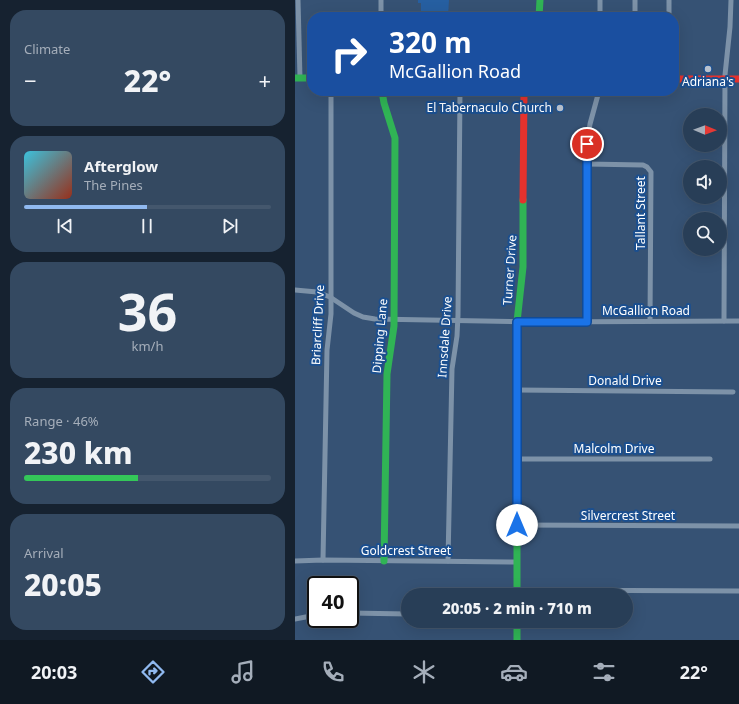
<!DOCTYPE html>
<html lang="en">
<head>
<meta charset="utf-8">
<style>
  body { margin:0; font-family:"Noto Sans",sans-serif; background:#344961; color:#f1f3f6; height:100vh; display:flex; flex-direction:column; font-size:15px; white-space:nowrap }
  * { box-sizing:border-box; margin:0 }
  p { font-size:13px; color:#a5aeba }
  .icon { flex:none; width:22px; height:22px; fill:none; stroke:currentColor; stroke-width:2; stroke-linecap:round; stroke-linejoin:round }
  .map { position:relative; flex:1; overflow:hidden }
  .panel { display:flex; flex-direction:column; gap:10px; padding:10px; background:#162230; width:295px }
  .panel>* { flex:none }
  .guide { position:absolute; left:12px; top:12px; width:372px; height:84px; border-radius:16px; box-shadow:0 4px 16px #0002,0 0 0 1px #44576d; background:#1a4fa0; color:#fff; overflow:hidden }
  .needle { width:26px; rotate:91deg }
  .fabs { position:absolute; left:388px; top:108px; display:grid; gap:8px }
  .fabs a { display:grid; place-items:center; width:44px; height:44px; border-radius:50%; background:#283e57; box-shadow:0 4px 16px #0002,0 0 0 1px #44576d; font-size:20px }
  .speed { position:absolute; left:12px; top:576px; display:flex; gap:8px; font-size:20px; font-weight:700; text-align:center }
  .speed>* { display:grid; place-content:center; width:52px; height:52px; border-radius:50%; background:#283e57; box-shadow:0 4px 16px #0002,0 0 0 1px #44576d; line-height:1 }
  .speed .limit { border:2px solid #111; border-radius:6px; background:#fff; color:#111 }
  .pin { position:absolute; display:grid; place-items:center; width:34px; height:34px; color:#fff; margin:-17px; border:2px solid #fff; border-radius:50%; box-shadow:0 1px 4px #0007 }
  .me { position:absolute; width:44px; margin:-22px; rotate:0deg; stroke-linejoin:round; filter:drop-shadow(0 0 3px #0008) }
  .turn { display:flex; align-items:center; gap:14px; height:84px; padding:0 16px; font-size:18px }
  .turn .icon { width:52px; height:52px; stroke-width:2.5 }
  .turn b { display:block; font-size:28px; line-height:34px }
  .big { font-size:30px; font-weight:800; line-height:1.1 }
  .panel .card { flex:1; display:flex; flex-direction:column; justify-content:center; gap:6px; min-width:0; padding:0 14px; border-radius:16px; background:#344961 }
  .panel .dial { align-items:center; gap:0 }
  .dial b { font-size:52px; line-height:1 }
  .song { display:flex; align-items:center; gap:12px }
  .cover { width:48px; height:48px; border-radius:6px; background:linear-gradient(135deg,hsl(190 70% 55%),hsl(10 70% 35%)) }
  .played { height:4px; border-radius:2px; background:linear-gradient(90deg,#90b9f0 50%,#44576d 50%) }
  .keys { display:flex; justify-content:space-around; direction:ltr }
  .heat { display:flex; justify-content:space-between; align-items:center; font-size:22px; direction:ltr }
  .charge { height:6px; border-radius:3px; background:linear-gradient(90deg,#34c759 46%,#44576d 0) }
  .trip { position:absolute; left:106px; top:588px; width:232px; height:40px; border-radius:20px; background:#283e57; box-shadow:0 4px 16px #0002,0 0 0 1px #44576d; font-weight:800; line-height:40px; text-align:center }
  .menu { display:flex; height:64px; justify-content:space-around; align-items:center; background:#101923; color:#a5aeba }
  .menu .icon { width:28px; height:28px }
  .menu .selected { color:#90b9f0 }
  .menu b { font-size:18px; color:#f1f3f6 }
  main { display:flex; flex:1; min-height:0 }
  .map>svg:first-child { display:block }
  .green { fill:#265fa1 }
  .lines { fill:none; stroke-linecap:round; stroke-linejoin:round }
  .street { stroke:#7d92a8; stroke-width:5 }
  .fast { stroke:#30b455; stroke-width:7 }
  .jam { stroke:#e5322d; stroke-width:7 }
  .route-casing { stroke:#114b97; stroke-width:10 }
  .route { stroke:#1a73e8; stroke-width:7 }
  .poi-dot { fill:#b9c2ce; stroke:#1b4f8f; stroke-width:1.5 }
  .labels { text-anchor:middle; stroke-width:4; stroke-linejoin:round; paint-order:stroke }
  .poi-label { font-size:12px; fill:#fff; stroke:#1b4f8f }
  .street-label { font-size:12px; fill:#fff; stroke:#1b4f8f }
</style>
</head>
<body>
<main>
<section class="panel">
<div class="card"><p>Climate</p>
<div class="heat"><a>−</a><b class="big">22°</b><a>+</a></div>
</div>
<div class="card">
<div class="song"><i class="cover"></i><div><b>Afterglow</b><p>The Pines</p></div></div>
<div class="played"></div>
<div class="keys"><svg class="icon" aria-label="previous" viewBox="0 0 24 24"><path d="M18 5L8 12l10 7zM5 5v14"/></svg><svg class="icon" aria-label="pause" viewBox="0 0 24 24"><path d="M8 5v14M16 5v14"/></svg><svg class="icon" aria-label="next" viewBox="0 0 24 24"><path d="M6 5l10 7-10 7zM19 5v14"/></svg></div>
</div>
<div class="card dial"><b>36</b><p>km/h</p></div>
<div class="card"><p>Range · 46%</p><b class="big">230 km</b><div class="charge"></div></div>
<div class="card"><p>Arrival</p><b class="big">20:05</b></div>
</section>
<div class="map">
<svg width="444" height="640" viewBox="0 0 444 640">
  <rect width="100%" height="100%" fill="#365274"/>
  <polygon class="green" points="123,0 154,0 153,17 126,17 126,3 123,3"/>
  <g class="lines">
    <g class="street">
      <polyline points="3,0 5,78"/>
      <polyline points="86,0 86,17"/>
      <polyline points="305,0 305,17"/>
      <polyline points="340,17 340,0"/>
      <polyline points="374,17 374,0"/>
      <polyline points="292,164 348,165 352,167 356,172 355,321"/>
      <polyline points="0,290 22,292 35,297 59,313 68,317 80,319 242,322 444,321"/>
      <polyline points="429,321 430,75 435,27 436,0"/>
      <polyline points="292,322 292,144 295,124 304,91"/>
      <polyline points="222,390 438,392"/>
      <polyline points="222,459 415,459"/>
      <polyline points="222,525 444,526"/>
      <polyline points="28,560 32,350 36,314 36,91"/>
      <polyline points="0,561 28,560 222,562"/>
      <polyline points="153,561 157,369 162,336 163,315 165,91"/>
      <polyline points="222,590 444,591"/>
      <polyline points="55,613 113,614"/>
      <polyline points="0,619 21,615"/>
    </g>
    <g class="fast">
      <polyline points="244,17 245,0"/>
      <polyline points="0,78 17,78"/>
      <polyline points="87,91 89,103 100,138 99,326 92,374 89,561"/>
      <polyline points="222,595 222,322 228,267 228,200"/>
      <polyline points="222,621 222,640"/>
    </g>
    <g class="jam">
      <polyline points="379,79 444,79"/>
      <polyline points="228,200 229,91"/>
    </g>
  </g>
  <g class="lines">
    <defs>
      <polyline id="route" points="222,525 222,322 292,322 292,144"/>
    </defs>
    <use href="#route" class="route-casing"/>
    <use href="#route" class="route"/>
  </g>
  <g class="poi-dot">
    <circle cx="413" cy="69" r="4"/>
    <circle cx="265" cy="108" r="4"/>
  </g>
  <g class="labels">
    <g class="poi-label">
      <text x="413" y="86">Adriana's</text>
      <text x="257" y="112" text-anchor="end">El Tabernaculo Church</text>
    </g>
    <g class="street-label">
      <text transform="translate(346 213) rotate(-90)" y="4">Tallant Street</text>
      <text transform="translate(215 270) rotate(-86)" y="4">Turner Drive</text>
      <text x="351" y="315">McGallion Road</text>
      <text transform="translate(23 325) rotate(-87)" y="4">Briarcliff Drive</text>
      <text transform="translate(85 336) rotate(-85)" y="4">Dipping Lane</text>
      <text transform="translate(150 337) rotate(-86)" y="4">Innsdale Drive</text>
      <text x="330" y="385">Donald Drive</text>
      <text x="319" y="453">Malcolm Drive</text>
      <text x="333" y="520">Silvercrest Street</text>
      <text x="111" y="555">Goldcrest Street</text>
    </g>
  </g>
</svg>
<div class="fabs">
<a><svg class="needle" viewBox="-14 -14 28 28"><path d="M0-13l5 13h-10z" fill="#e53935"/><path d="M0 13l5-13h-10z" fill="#a5aeba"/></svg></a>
<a><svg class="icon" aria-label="sound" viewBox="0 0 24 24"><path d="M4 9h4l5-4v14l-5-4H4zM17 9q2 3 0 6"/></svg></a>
<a><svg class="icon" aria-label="search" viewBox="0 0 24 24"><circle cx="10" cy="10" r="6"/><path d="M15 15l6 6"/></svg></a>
</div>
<div class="speed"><div class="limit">40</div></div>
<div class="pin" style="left:292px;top:144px;background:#d93025"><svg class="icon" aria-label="arrive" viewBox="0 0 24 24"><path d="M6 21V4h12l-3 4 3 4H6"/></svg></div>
<svg class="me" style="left:222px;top:525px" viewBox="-20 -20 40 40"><circle r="19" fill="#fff"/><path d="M0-13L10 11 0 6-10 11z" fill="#1a73e8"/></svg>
<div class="trip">20:05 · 2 min · 710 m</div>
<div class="guide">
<div class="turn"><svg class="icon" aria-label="right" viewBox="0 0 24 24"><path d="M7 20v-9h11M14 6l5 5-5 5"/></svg><div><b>320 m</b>McGallion Road</div></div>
</div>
</div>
</main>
<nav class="menu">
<b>20:03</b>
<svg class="icon selected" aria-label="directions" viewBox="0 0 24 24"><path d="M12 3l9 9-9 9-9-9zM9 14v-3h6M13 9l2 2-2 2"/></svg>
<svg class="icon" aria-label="music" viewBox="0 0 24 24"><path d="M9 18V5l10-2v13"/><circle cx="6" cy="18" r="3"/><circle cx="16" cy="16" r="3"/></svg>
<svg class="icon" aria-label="phone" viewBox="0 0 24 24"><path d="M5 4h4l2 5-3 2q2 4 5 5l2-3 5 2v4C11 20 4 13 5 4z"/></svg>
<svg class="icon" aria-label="climate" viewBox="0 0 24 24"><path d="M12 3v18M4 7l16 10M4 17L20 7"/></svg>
<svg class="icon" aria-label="car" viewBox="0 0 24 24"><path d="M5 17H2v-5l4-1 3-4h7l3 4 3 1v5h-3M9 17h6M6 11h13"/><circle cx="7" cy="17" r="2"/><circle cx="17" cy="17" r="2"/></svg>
<svg class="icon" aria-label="filters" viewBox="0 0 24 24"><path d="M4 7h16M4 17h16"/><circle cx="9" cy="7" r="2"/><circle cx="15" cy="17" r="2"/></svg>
<b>22°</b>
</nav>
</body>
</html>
